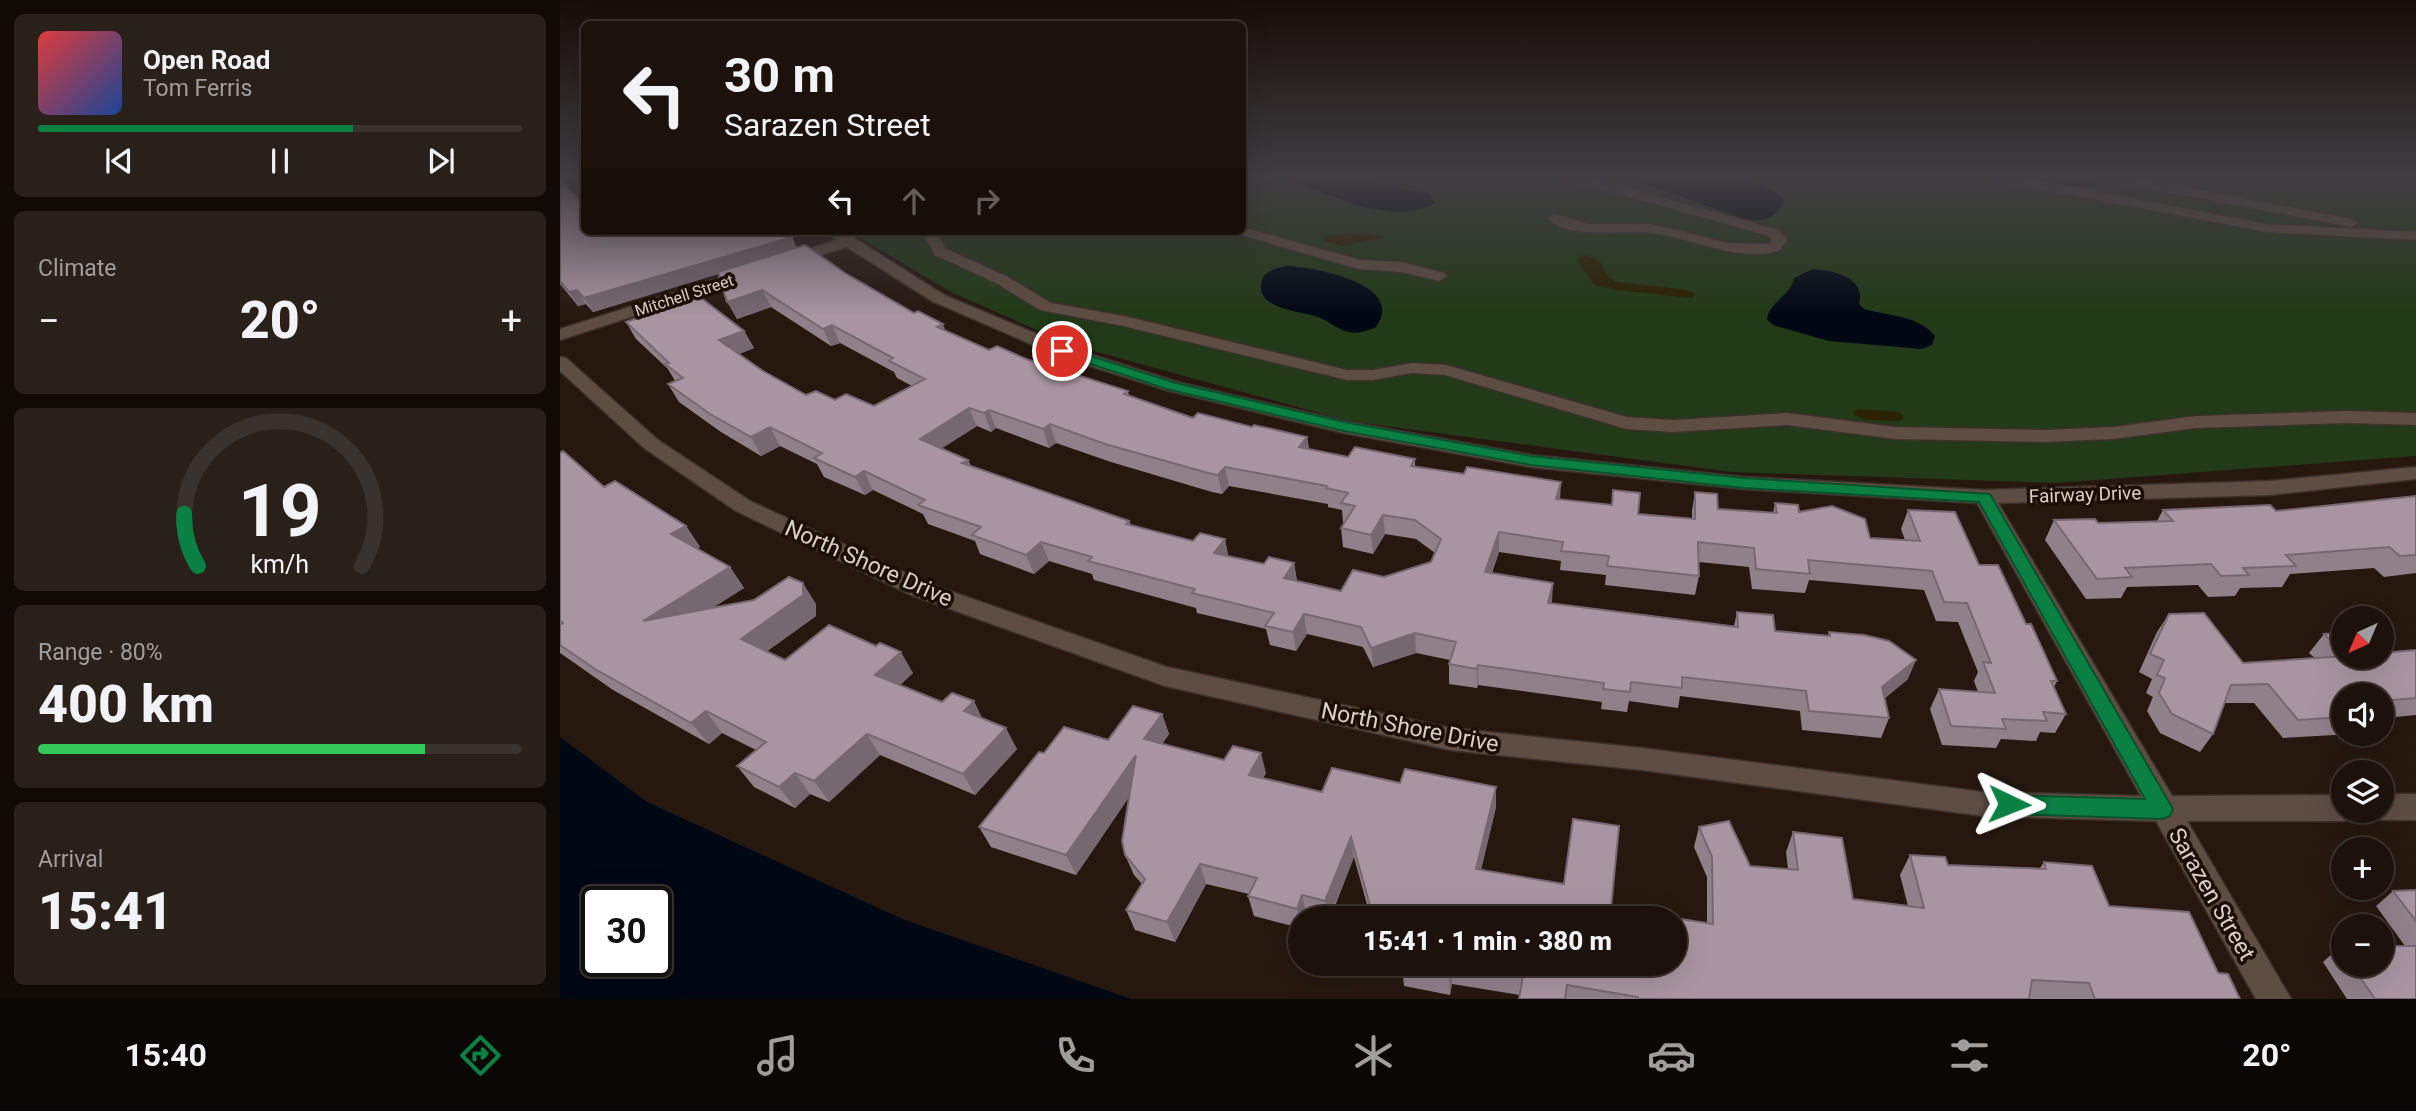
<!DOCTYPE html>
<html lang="en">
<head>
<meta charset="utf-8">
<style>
  body { margin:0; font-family:Roboto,sans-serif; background:#292019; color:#f1f3f6; height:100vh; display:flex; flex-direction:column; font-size:26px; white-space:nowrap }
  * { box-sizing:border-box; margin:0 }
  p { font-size:23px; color:#a09e9d }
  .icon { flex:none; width:38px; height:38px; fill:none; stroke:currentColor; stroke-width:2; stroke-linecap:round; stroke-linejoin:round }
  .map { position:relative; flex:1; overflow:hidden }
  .details { display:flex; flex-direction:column; gap:14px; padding:14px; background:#0f0a06; width:560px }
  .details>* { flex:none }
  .hud { position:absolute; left:21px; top:21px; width:665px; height:214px; border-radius:10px; box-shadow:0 7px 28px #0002,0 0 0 2px #3a322c; background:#1c120b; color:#f1f3f6; overflow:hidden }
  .needle { width:46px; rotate:224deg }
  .controls { position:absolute; left:1771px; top:606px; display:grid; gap:14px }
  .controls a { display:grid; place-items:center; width:63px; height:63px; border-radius:50%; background:#1c120b; box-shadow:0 7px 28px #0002,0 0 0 2px #3a322c; font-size:35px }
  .speed { position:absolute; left:21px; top:886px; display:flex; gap:14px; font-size:35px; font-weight:700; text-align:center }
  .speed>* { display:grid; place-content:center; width:91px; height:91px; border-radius:50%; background:#1c120b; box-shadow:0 7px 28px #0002,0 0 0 2px #3a322c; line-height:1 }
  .speed .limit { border:4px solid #111; border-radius:10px; background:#fff; color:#111 }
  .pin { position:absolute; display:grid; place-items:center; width:60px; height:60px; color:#fff; margin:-30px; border:4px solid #fff; border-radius:50%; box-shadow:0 2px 7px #0007 }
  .me { position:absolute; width:77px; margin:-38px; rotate:92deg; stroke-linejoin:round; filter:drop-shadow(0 0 5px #0008) }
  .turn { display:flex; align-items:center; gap:24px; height:147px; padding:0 28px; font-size:32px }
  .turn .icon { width:91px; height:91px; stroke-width:2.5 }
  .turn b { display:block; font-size:49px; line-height:60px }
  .lanes { display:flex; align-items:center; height:66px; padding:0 28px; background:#0003; justify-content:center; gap:35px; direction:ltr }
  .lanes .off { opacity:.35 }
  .big { font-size:52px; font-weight:800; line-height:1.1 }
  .details .tile { flex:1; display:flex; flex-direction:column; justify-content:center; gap:10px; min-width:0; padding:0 24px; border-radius:10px; background:#292019 }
  .details .dial { align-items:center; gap:0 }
  .dial svg { height:182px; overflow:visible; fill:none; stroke:#3a322c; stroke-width:7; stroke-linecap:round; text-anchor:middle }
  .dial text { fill:#f1f3f6; stroke:none }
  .song { display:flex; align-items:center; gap:21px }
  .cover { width:84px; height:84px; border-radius:10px; background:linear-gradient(135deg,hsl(0 70% 55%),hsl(220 70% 35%)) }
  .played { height:7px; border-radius:4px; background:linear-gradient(90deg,#0b8043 65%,#3a322c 65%) }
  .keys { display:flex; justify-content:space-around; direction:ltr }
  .heat { display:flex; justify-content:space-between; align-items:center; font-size:38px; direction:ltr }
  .charge { height:10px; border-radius:5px; background:linear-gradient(90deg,#34c759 80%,#3a322c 0) }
  .trip { position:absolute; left:728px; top:906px; width:399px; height:70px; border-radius:35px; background:#1c120b; box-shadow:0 7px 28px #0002,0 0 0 2px #3a322c; font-weight:800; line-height:70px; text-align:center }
  .dock { display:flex; height:112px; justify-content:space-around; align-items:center; background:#0b0704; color:#a09e9d }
  .dock .icon { width:49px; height:49px }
  .dock .selected { color:#0b8043 }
  .dock b { font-size:32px; color:#f1f3f6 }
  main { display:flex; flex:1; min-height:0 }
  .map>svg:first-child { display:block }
  .green { fill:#223a17 }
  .sand { fill:#2a2201 }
  .water { fill:#000814; fill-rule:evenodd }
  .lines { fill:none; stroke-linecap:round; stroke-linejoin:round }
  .minor-casing { stroke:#3b312c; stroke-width:3 }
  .minor { fill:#5e4d42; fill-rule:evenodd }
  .wall { fill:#90808a; fill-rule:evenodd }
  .shaded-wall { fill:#766871 }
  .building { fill:#a895a1; stroke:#766871; stroke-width:2; fill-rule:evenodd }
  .route { fill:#0b8043; stroke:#07532c; stroke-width:2 }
  .labels { text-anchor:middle; stroke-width:7; stroke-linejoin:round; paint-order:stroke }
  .far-street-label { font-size:16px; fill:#d9cfc9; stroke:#1c0f06 }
  .street-label { font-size:19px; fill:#d9cfc9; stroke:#1c0f06 }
  .near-street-label { font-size:23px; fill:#d9cfc9; stroke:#1c0f06 }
</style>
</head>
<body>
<main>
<section class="details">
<div class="tile">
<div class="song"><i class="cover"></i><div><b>Open Road</b><p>Tom Ferris</p></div></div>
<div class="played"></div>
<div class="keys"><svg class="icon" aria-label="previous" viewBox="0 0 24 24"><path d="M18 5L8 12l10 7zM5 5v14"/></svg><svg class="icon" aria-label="pause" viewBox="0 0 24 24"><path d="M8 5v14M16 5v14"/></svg><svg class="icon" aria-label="next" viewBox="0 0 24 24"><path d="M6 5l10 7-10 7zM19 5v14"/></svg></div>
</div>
<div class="tile"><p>Climate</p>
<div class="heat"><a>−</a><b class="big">20°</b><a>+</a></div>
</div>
<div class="tile dial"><svg viewBox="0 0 100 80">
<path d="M14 69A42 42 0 1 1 86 69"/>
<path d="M14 69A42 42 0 0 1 8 46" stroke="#0b8043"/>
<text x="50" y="56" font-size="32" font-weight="700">19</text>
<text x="50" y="72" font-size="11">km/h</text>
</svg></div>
<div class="tile"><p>Range · 80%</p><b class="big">400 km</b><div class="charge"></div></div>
<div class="tile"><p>Arrival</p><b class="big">15:41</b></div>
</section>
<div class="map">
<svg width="1856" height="999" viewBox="0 0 1856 999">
  <rect width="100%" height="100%" fill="#26180f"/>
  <polygon class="green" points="683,176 1856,176 1856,456 1496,483 1172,472 788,421 508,344 391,292 289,231 682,231"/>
  <g class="sand">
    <path d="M774,234c15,3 36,-5 48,4l-40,8 -19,-5 1,-4z"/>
    <polygon points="1024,255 1034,258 1043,265 1042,269 1049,275 1049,278 1057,282 1127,290 1135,294 1132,298 1056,290 1034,285 1017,260"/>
    <polygon points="1298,409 1340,412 1344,418 1339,421 1305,420 1295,415 1294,411"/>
  </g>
  <g class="water">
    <path d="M721,176h64l84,18 6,9c-47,26 -108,-12 -154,-27z"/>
    <path d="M1063,176c49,0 122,-11 161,22 -4,20 -19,23 -37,22z"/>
    <path d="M1456,176h73l7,4 2,5c-26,7 -57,-3 -82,-9z"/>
    <path d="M726,266c28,1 123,18 89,62 -9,3 -18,6 -27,4 -11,-3 -19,-11 -30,-15 -16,-6 -60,-7 -57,-33 1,-13 15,-16 25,-18z"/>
    <path d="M1253,269c21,2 53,8 46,35l5,5c24,7 54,6 71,27l-3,9 -10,4 -93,-8 -56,-16 -6,-6c3,-18 23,-22 27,-41z"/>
    <path d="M0,737l87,65 255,117 229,80h-571zM96,901v60h-59v-60z"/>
  </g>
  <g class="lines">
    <defs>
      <g id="minor">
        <path d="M1005,176h20l194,54 8,10 -8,11c-44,11 -84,-12 -127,-18 -31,-5 -80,9 -105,-15l7,-4 35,10h62l77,19 41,1 3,-4 -3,-4 -203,-57z"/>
        <polygon points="1426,176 1453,176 1707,224 1856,232 1856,240 1707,232 1433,180"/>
        <polygon points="1539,176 1566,176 1791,219 1798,223 1791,227 1546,180"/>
        <polygon points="682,227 800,260 841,262 884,273 887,276 879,281 841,272 799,269 677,234 675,231 682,231"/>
        <polygon points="266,231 283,231 384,295 508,347 617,382 784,421 971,455 1184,477 1424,490 1710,481 1856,467 1856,479 1710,495 1438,503 1612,796 1783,795 1783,810 1796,810 1793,817 1783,821 1627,821 1731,999 1696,999 1596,821 1423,816 1082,770 890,750 605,686 351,595 176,511 84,448 0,371 0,357 6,358 98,440 190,501 367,583 607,667 890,728 1082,748 1423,792 1581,796 1417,503 1184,489 971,467 784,433 606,390 496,355 372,301 287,247 234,263 224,263 221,260 224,257 277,240"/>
        <polygon points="362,231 376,231 386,249 448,277 491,303 564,316 787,370 813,370 852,363 886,365 1067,417 1113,420 1227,413 1335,427 1486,430 1553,427 1636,416 1788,411 1856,413 1856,425 1788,423 1636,428 1553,439 1486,442 1335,439 1227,425 1113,432 1066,429 885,375 852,373 813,380 787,380 563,326 480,310 436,283 375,255"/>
        <polygon points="189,269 194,271 197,274 194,277 0,340 0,329"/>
        <polygon points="1822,794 1856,794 1856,820 1822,820 1812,816 1809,810 1822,810"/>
      </g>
    </defs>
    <use href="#minor" class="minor-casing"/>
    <use href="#minor" class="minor"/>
  </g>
  <g class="wall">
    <path d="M0,180l24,51 213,16 48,26 101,58 43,19 37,9 102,32 1,5 64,22 114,19 2,12 39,8 67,2v8l145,32 78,15 54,5v-8l3,-19 23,17 55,4 2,-10 95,35 35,2 -4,-11 7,-19 71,55 47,59 31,57 -3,6 12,27 -11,19 -15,-1 -4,9 -35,-2 -5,9 -54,-3 -12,-36 9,-20 39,3 -4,-11 4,-9 -20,-50 -22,-1 -12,-31 -115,-10 -4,13 -53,-4 -3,-22 -50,-5v14l-4,19 -90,-10 1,-10 -46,-5 1,-9 -62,-9 -7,21 59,30 183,23 3,-14 38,19 53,5 1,-4 79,47 -23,19 4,20 -8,20 -79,-8 -2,-19 -120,-15 -2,12 -49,-7 -2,11 -26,-3 1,-7 -124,-17 -1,3 -28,-4v-20l1,-4 -34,-7 -43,14 -10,-20 -56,-13 -11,17 -26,-6 -4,-16 -69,-16 -1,-5 -102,-28 -2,-6 -43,-13 -15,13 -54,-20 -5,-13 -47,-17 -5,-10 -50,-24 -8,5 -41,-18 -7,-13 -37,-18 -19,10 -40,-24 -42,-30 -11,-18 7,-3 -7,-12 -32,-30 -10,-17 118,9 10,17 -15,6 24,17 43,24 68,11 38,-20 -15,-8 -3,-6 -54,-29 -9,3 -60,-39 -34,12 -19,-45 -125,38 -7,-8 -8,2 -18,-22zM417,426l14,6 5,-4 53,20 7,-5 55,19 101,30 10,2 7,-8 99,18v3l14,3 1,12 2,1 -4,5 2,19 30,7 12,-20 31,5 19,14 -4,9 -90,29 -44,-10 -3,-18 -30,1 -36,-8 -3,-17 -32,2 -62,-15 -2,-5 -158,-55 -3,-6 -26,-12z"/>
    <polygon points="0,453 44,487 126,526 140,547 137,548 170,567 184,588 152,608 256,604 256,616 207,651 225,660 353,673 340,685 422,718 457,749 415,795 320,755 269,802 250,794 235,808 194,787 177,766 196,750 162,733 149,744 53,690 3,655 0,653"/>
    <polygon points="1856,496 1856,573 1824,577 1814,568 1730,574 1722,587 1680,588 1675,596 1648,597 1638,585 1567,587 1561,598 1526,599 1485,540 1494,520 1538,523 1597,521 1603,510 1716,511"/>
    <polygon points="1609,614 1683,663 1755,658 1749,653 1764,634 1783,633 1783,656 1822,656 1856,650 1856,715 1824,718 1822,721 1822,695 1783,695 1783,733 1810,733 1723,738 1694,703 1664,703 1653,734 1640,752 1600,733 1587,711 1593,697 1586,693 1592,679 1579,672 1597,632"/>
    <polygon points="602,714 609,734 602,744 706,773 703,778 762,792 840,783 936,787 936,807 921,870 1051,908 1147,923 1147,877 1134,847 1139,827 1190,866 1228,869 1226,852 1233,832 1293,899 1348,906 1340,875 1350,855 1388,865 1480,868 1484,862 1549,906 1658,973 1680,999 959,999 960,995 892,984 890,995 844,986 842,967 1115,919 811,919 794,857 770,919 763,919 747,915 740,919 740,928 694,916 688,896 689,894 646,884 615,942 575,930 566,910 582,884 574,875 565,855 569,797 516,875 431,847 419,827 484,753 548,740"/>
    <polygon points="1856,890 1856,999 1787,999 1763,962 1780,947 1783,947 1783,964 1822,964 1845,946 1816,906 1833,891"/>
  </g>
  <g class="shaded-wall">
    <polygon points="232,237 238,250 33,312 24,298"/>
    <polygon points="17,290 26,304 18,306 9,292"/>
    <polygon points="202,290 211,307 177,319 167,302"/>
    <polygon points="383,324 390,342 377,327"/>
    <polygon points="272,325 280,343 271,346 263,329"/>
    <polygon points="184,331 194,348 169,358 159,340"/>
    <polygon points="409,408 417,426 368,457 360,439"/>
    <polygon points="429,410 436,428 431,432 424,413"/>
    <polygon points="490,424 496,443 489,448 483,429"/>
    <polygon points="210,427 220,446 201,456 191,437"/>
    <polygon points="747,437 750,455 739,447"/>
    <polygon points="408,460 416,478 402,463"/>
    <polygon points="665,467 669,486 662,494 658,475"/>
    <polygon points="304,471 313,490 305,495 295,477"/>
    <polygon points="1001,482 1000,501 996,499"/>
    <polygon points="823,515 825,534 813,554 811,535"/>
    <polygon points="126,526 140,547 126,555 111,534"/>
    <polygon points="939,532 939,552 925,591 925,572"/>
    <polygon points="665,539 669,559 654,553"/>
    <polygon points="481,542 489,561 474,574 466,555"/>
    <polygon points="734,563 737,582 724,578"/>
    <polygon points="170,567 184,588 99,642 83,621"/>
    <polygon points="243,583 256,604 256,616 195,660 181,639"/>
    <polygon points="993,583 992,602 987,622 988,603"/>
    <polygon points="744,614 747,634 736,651 733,632"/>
    <polygon points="855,633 856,653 813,667 811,648"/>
    <polygon points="341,652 353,673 328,696 315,675"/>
    <polygon points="1356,660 1348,679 1314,707 1322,687"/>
    <polygon points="918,665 918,685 917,688 917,669"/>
    <polygon points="414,701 424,722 404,711"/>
    <polygon points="146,711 162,733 149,744 131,723"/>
    <polygon points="602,714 609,734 591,760 584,739"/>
    <polygon points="446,728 457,749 415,795 403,774"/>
    <polygon points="307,734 320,755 269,802 254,781"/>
    <polygon points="701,753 706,773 694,795 689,775"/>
    <polygon points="576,755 584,775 516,875 506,855"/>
    <polygon points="235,773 250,794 235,808 219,787"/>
    <polygon points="936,787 936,807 916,889 916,869"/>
    <polygon points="791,837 794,857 769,919 765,901"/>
    <polygon points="640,864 646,884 615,942 607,922"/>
    <polygon points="742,895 747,915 745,919 740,919 740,922 737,909"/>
    <polygon points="892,965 892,984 890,995 889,976"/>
  </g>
  <g class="building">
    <polygon points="0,180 24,204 24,231 224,231 232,237 24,298 17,290 9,292 0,281"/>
    <path d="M245,245l40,28 69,40 4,-2 25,13 -6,3 52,23 8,-4 29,13 102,32 -4,3 69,24 5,-5 54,14 2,-2 53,12 -8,10 49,10 7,-10 60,12 -4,7 53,8 3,-7 94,15 -5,17 56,6 1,-15 27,3 -2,21 57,5v-27l22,2 1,15 59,4 -2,-10 23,2 1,7 33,-6 33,13 5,19 50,3 -12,-31 47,2 24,53h19l28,59h5l26,57h-6l15,33 -23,-2 4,9 -45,-2 4,10 -55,-3 -12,-37 56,4 -12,-31 8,1 -24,-60 -23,-1 -12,-31 -124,-11 2,14 -54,-5 -2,-21 -56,-6 1,34 -92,-10 2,-10 -48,-5 2,-9 -64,-10 -14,40 68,11 -5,20 190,24 -1,-15 36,3 2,16 55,5 -1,-4 35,3 25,6 27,19 -34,27 7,31 -80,-7 -3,-20 -124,-14v11l-51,-6 -1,10 -27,-3 1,-6 -126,-18 -1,4 -28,-5 7,-22 -41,-9 -44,15 -10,-21 -57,-13 -11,18 -28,-6 9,-13 -82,-20 3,-4 -107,-28 4,-4 -51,-15 -15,13 -54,-20 9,-8 -63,-22 7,-5 -61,-29 -9,6 -41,-19 8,-5 -52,-26 -19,10 -41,-23 -42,-30 15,-6 -18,-14 4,-1 -43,-41 74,-25 44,34 -25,9 44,31 43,24 10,-4 19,9 11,-6 28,12 51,-27 -36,-18 4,-3 -61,-33 -9,4 -61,-39 -35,12 -9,-30zM409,408l15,5 5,-3 54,19 7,-5 55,20 103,29 10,2 7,-8 102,19 -1,2 22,5 -7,10 14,3 -14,22 30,7 12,-20 32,5 26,19 -10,23 -47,15 -31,-7 -12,21 -57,-13 10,-15 -25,-6 -5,7 -50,-11 11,-14 -25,-6 -7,8 -67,-17 3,-3 -167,-58 6,-3 -48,-21z"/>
    <polygon points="3,451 44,487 55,481 126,526 111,534 170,567 83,621 194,600 229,577 243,583 243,595 181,639 225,660 269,625 316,646 320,643 341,652 315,675 382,702 392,693 414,701 404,711 446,728 403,774 307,734 254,781 235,773 219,787 177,766 206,742 146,711 131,723 35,669 0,645 0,625 3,623 0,621 0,453"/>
    <polygon points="1856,496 1856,555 1840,556 1829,547 1726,555 1736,566 1683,568 1689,575 1661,576 1651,564 1565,568 1572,577 1537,579 1494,520 1535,519 1538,523 1613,521 1603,510 1710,505 1716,511"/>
    <polygon points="1644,613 1683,663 1786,656 1822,656 1822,653 1856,650 1856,698 1822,701 1822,695 1783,695 1783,717 1738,720 1708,684 1671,685 1653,734 1612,714 1599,693 1605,678 1597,675 1604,660 1590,654 1609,614"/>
    <polygon points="1783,633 1783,654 1764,634"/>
    <polygon points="573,706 602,714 584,739 664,760 673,746 701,753 689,775 762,792 772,768 840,783 845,769 936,787 916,869 1004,884 1013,819 1059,826 1051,908 1153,924 1152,857 1139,827 1169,821 1190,866 1238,870 1233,832 1282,838 1293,899 1364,908 1350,855 1385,857 1388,865 1486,869 1484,862 1532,866 1549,906 1629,912 1658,973 1668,974 1680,999 1535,999 1529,983 1472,980 1469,999 1078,999 1078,997 1007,985 1005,999 959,999 963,976 892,965 889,976 842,967 843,964 1115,964 1115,919 816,919 812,913 791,837 765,901 742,895 737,909 688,896 697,878 640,864 607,922 566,910 585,879 565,855 562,841 576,755 506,855 419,827 479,752 484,753 504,727 548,740"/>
    <polygon points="1822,709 1827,715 1822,715"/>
    <polygon points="1856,890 1856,921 1833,891"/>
    <polygon points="1822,946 1856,946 1856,999 1815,999 1791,964 1822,964"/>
  </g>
  <linearGradient id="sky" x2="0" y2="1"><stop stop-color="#150d08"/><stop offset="0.56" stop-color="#413d42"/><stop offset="1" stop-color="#413d42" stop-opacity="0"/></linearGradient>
  <rect width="1856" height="316" fill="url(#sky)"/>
  <polygon class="route" points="502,347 616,383 784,422 971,456 1184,478 1430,494 1613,809 1610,816 1602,819 1449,814 1441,811 1438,804 1441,798 1449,795 1585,799 1419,502 1184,488 971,465 784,431 607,389 497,353 497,348"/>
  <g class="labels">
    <g class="far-street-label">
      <text transform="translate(124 295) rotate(-18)" y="6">Mitchell Street</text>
    </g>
    <g class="street-label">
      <text transform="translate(1525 494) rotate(-2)" y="7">Fairway Drive</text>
    </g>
    <g class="near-street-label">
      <text transform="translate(309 563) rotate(24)" y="8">North Shore Drive</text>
      <text transform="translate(850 727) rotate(11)" y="8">North Shore Drive</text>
      <text transform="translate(1652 894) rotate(60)" y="8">Sarazen Street</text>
    </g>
  </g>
</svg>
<div class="controls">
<a><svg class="needle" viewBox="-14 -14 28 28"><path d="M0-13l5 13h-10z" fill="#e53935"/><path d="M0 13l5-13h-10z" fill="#a09e9d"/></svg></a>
<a><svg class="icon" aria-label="sound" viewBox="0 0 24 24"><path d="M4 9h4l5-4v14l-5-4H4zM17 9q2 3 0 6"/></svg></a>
<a><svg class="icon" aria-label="layers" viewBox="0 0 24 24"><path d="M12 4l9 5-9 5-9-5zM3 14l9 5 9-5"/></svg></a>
<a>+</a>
<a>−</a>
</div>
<div class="speed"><div class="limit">30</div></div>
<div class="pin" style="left:502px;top:351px;background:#d93025"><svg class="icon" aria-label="arrive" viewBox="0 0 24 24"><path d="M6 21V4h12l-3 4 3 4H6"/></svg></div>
<svg class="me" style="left:1449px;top:804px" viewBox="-20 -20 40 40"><path d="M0-17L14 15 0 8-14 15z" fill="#0b8043" stroke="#fff" stroke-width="4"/></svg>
<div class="trip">15:41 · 1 min · 380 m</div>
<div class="hud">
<div class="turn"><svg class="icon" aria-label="left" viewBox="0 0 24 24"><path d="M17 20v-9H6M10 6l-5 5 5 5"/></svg><div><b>30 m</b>Sarazen Street</div></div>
<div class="lanes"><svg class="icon" aria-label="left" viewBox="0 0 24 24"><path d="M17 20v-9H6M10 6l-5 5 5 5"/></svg><svg class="icon off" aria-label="ahead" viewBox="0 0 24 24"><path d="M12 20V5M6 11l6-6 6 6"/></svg><svg class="icon off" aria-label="right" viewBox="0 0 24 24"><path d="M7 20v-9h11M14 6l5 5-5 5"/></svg></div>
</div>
</div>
</main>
<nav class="dock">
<b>15:40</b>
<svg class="icon selected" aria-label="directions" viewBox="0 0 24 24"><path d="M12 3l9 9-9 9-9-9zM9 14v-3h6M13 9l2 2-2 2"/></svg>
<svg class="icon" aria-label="music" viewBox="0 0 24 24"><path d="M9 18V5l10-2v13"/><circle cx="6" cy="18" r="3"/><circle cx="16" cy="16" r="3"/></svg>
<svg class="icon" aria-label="phone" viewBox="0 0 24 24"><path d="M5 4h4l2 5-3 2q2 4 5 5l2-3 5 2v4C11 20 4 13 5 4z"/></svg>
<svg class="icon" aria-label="climate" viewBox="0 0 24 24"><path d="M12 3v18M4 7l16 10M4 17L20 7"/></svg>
<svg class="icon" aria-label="car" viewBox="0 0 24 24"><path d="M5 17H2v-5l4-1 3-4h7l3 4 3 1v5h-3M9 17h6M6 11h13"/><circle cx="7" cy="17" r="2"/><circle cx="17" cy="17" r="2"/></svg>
<svg class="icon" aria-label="filters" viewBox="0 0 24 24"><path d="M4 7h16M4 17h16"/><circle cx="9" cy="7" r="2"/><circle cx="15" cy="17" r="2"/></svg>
<b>20°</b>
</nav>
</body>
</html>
